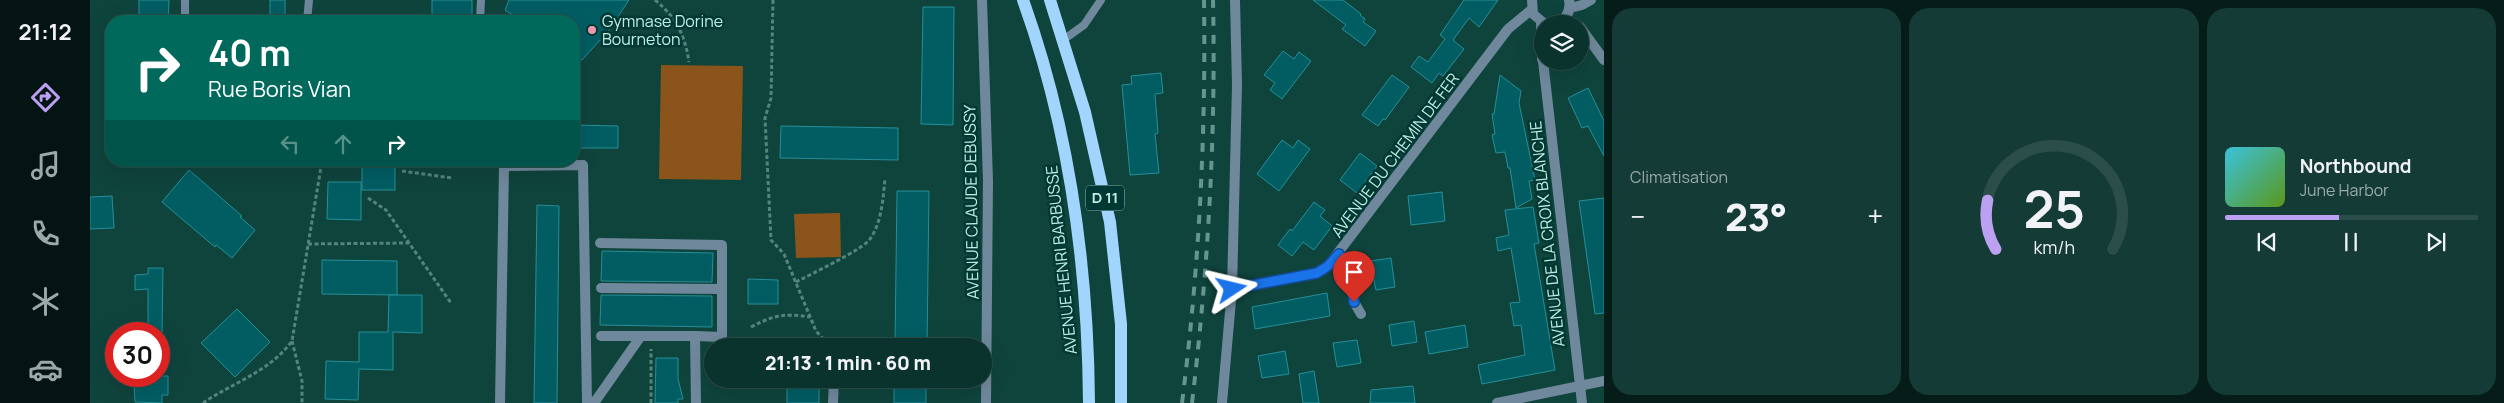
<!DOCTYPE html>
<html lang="fr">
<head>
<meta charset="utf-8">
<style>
  body { margin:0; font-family:Manrope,sans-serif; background:#143b36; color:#f1f3f6; height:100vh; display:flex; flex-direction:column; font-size:19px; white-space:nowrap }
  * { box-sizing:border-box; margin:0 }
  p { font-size:16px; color:#9aaaaa }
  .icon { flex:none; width:28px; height:28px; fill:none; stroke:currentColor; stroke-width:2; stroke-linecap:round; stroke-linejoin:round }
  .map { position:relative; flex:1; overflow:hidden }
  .side { display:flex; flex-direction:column; gap:8px; padding:8px; background:#061c19; width:900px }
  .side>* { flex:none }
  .guide { position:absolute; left:15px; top:15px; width:475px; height:152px; border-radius:20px; box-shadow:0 5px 20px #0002,0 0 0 1px #2b4e4a; background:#00695c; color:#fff; overflow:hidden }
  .fabs { position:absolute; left:1444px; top:15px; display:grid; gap:10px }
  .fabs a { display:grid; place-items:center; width:55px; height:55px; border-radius:50%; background:#0b332e; box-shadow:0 5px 20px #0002,0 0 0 1px #2b4e4a; font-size:25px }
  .speed { position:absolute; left:15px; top:322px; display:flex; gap:10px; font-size:25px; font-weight:700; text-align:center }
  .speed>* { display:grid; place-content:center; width:65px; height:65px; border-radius:50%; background:#0b332e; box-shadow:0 5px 20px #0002,0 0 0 1px #2b4e4a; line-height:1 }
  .speed .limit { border:8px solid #d22; background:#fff; color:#111 }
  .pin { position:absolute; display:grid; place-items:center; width:42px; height:42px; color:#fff; margin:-51px -21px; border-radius:50% 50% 50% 0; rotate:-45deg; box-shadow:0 0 5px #0007 }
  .pin .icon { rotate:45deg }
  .me { position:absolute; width:55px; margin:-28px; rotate:80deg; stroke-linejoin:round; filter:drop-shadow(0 0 4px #0008) }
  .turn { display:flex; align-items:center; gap:18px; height:105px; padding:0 20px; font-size:22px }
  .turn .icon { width:65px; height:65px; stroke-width:2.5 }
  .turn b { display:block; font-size:35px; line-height:42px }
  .lanes { display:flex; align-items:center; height:48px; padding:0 20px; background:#0003; justify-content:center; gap:25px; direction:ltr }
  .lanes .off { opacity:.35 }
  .big { font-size:38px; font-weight:800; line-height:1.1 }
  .side .widget { flex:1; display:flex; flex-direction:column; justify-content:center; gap:8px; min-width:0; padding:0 18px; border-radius:20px; background:#143b36 }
  .side .dial { align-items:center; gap:0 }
  .dial svg { height:130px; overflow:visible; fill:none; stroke:#2b4e4a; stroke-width:7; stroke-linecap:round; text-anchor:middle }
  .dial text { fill:#f1f3f6; stroke:none }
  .song { display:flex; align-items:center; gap:15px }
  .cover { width:60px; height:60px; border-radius:8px; background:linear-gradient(135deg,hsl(190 70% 55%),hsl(90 70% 35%)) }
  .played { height:5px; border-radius:2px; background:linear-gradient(90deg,#bca0f2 45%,#2b4e4a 45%) }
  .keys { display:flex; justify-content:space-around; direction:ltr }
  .heat { display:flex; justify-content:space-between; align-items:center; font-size:28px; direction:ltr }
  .side .tiles { flex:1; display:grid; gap:8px; grid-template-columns:repeat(3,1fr) }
  .trip { position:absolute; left:614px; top:338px; width:288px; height:50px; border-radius:25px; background:#0b332e; box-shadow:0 5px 20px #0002,0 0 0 1px #2b4e4a; font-weight:800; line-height:50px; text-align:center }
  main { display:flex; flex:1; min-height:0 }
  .menu { display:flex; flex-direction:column; width:90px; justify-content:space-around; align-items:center; background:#041412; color:#9aaaaa }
  .menu .icon { width:35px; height:35px }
  .menu .on { color:#bca0f2 }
  .menu b { font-size:22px; color:#f1f3f6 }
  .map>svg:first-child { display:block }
  .green { fill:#8a541a }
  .building { fill:#025d63; stroke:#268f98 }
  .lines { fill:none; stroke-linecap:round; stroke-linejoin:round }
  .path { stroke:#53847d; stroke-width:3; stroke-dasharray:4 2.5; stroke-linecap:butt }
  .service { stroke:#70889c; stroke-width:8 }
  .minor { stroke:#70889c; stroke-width:10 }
  .tertiary { stroke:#70889c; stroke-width:10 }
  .primary { stroke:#a2d5fe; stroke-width:12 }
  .rail { stroke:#65968e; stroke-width:4; stroke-dasharray:9 9; stroke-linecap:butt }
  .route-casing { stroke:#114b97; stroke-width:12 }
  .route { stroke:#1a73e8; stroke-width:9 }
  .poi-dot { fill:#f19ab1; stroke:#003933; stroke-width:2 }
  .labels { text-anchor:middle; stroke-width:5; stroke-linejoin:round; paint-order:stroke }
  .shield { fill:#003933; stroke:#87b6af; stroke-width:1 }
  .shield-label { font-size:15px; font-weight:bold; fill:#c1ece4 }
  .poi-label { font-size:16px; fill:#c1ece4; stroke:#003933; text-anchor:start }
  .street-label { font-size:16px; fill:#c1ece4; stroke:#003933 }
</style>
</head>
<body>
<main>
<nav class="menu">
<b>21:12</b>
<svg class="icon on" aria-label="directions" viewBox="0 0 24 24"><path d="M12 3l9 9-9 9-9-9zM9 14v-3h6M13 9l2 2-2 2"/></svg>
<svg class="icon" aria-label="music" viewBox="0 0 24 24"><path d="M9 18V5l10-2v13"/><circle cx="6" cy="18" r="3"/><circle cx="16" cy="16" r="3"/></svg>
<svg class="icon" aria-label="phone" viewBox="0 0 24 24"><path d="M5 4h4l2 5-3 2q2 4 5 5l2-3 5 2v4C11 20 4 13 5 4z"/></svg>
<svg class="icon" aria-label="climate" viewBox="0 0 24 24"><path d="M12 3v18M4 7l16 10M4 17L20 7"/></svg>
<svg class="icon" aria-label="car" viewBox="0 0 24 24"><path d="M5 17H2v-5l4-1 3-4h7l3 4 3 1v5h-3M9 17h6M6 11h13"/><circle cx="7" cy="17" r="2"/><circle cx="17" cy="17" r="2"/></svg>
</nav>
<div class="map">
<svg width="1514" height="403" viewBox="0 0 1514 403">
  <rect width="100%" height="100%" fill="#0f443d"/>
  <g class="green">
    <polygon points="571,65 653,66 651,180 569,179"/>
    <polygon points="750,213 751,257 706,258 704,214"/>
  </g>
  <g class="building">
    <polygon points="49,0 79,0 78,21 49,21"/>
    <rect x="180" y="0" width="15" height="21"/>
    <polygon points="342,0 382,0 382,19 342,18"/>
    <polygon points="419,0 539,0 512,41 510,40 492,60 484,55 484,21 432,21 415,10"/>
    <polygon points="1223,0 1253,0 1271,14 1270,15 1275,19 1273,22 1286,31 1275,46 1252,29 1256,25"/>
    <polygon points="1374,0 1408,0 1389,27 1379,18 1363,40 1374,49 1353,76 1349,73 1342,83 1321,67 1329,56 1338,62 1355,39 1350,35"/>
    <polygon points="833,7 864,7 863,125 831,124"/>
    <polygon points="1193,51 1204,59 1209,52 1221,61 1192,99 1180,90 1185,83 1174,75"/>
    <polygon points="1071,73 1073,93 1065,94 1068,133 1065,134 1069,173 1040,175 1032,85 1042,84 1041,76"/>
    <polygon points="1302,75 1319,87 1295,120 1293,119 1288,126 1272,115"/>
    <polygon points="1410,75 1431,91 1429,103 1445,180 1439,181 1442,199 1426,208 1420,168 1418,168 1415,152 1406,153 1402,135 1405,134 1402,114 1404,114"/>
    <polygon points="1498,88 1514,121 1514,156 1498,126 1492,128 1478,98"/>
    <polygon points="484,125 528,126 528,148 484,148"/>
    <polygon points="691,126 808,128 808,160 690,158"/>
    <polygon points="1192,140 1203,148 1208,140 1220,149 1189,191 1167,174"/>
    <polygon points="1270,153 1287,166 1267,193 1250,180"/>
    <rect x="272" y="161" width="33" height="29"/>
    <polygon points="99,170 152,216 150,217 165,230 142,258 126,245 125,247 72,202"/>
    <polygon points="238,182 271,182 271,220 237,219"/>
    <polygon points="807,191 839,191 837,346 805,346"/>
    <polygon points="1352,192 1355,221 1321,225 1318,196"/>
    <polygon points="22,196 24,228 0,229 0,197"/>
    <polygon points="1514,198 1514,313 1505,314 1489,201"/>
    <polygon points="1224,202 1235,210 1230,216 1242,226 1224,250 1213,242 1202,256 1188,245 1200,229 1202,231"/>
    <polygon points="447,205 469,206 467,403 444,403"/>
    <polygon points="1443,207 1449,243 1444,244 1465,370 1392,384 1388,365 1435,355 1431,325 1424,326 1420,303 1430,302 1421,248 1408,251 1406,238 1419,235 1415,210"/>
    <polygon points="512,251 623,253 622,282 511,281"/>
    <polygon points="1301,258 1305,287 1286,290 1280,261"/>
    <polygon points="232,260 307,261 307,295 232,294"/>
    <polygon points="58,268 73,268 72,334 58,334 58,289 45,290 45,275 58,274"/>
    <polygon points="658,279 688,280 688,304 658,304"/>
    <polygon points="1237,293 1240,316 1165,329 1162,307"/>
    <polygon points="299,295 332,295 332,333 303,332 303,370 269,369 268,400 235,399 236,361 269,362 269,332 298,332"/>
    <polygon points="511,295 622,296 622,327 510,325"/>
    <polygon points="147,309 180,342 145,377 111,343"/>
    <polygon points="1324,321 1327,342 1302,346 1299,325"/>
    <polygon points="1375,325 1378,347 1339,354 1335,332"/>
    <polygon points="1267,340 1271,363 1247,367 1243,343"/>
    <polygon points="1195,351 1199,374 1172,378 1168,356"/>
    <polygon points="566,358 588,358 588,379 593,399 588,399 588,403 565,403"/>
    <polygon points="1224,371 1229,403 1213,403 1209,374"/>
    <polygon points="57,376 78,376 78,395 72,395 72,403 45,402 44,385 57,385"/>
    <rect x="697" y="379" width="32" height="24"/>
    <rect x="804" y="379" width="32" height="24"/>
    <polygon points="1323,386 1325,403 1280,403 1281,390"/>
  </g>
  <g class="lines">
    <g class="path">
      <path d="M565,0c21,17 30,35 34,62"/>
      <polyline points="683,0 681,98 675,118 681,240 694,254 726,331 740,346"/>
      <polyline points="312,171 362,178"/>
      <polyline points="278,198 296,210 361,303"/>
      <polyline points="218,244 319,243"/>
      <path d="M706,282c13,-7 68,-33 74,-43 12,-17 13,-41 15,-60"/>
      <path d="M661,327c23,-12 33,-14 59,-10"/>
      <polyline points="202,341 212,381 212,403"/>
      <path d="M113,403c31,-21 66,-31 89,-62l30,-180"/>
      <polyline points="561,403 561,349"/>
    </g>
    <g class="service">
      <polyline points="95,21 95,0"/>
      <polyline points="217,21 219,0"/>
      <polyline points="390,21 391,0"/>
      <polyline points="973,40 994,25 1011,0"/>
    </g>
    <g class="minor">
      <polyline points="892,0 898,181 896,403"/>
      <polyline points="1480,8 1492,5 1501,0"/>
      <polyline points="1451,22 1452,59"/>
      <polyline points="1453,61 1492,403"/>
      <polyline points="510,243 632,245 632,337 605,336"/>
      <polyline points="1249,253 1260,269 1264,302 1271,314"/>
      <polyline points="511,288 632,289"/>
      <polyline points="1142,289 1227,273 1238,266 1418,29 1441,10"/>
      <polyline points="511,336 551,336"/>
      <polyline points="410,403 414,166 493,165 497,403"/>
      <polyline points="504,403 551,336 605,336 606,403"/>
      <polyline points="743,403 744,379"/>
      <polyline points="1132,403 1142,289 1147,85 1145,0"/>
      <polyline points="1407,403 1514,381"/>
    </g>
    <g class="tertiary">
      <polyline points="1442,0 1443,14 1455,24"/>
      <path d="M1466,24c11,-5 15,-13 13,-24"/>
      <polyline points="1490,27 1514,60"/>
    </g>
    <g class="primary">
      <path d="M933,0c46,128 65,268 66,403"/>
      <polyline points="960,0 995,112 1020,222 1031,324 1031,403"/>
    </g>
    <g class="rail">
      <path d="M1092,403c17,-134 24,-268 22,-403"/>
      <path d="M1102,403c16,-134 24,-268 21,-403"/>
    </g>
  </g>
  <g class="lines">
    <defs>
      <polyline id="route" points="1142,289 1227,273 1238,266 1249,254 1260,269 1264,302"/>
    </defs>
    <use href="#route" class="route-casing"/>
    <use href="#route" class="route"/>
  </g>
  <circle class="poi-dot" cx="502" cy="30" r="5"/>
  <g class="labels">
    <rect class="shield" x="996" y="185.5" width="38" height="25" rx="4"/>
    <g class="shield-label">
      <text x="1015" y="203">D 11</text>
    </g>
    <g class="poi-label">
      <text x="512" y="27">Gymnase Dorine<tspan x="512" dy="18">Bourneton</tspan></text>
    </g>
    <g class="street-label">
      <text transform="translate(1305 155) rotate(-53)" y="6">AVENUE DU CHEMIN DE FER</text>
      <text transform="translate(881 202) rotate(-91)" y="6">AVENUE CLAUDE DEBUSSY</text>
      <text transform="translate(1457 234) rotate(-96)" y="6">AVENUE DE LA CROIX BLANCHE</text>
      <text transform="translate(971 260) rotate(-96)" y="6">AVENUE HENRI BARBUSSE</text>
    </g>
  </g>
</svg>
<div class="fabs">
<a><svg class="icon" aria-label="layers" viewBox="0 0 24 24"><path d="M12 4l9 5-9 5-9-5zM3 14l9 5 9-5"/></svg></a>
</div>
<div class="speed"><div class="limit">30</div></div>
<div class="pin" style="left:1264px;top:302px;background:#d93025"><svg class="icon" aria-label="arrive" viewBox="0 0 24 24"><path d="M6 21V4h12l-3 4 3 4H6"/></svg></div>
<svg class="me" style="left:1142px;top:289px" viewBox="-20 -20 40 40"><path d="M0-17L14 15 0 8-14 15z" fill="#1a73e8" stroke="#fff" stroke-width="4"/></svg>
<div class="trip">21:13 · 1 min · 60 m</div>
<div class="guide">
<div class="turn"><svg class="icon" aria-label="right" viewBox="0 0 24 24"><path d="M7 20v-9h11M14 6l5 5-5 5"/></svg><div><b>40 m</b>Rue Boris Vian</div></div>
<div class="lanes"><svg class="icon off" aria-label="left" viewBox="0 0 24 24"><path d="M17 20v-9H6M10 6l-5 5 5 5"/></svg><svg class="icon off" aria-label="ahead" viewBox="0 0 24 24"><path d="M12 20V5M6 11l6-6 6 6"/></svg><svg class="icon" aria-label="right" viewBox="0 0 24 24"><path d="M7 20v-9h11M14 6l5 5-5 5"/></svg></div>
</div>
</div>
<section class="side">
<div class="tiles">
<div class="widget"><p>Climatisation</p>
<div class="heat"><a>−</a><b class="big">23°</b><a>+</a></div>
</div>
<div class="widget dial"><svg viewBox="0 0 100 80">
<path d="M14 69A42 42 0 1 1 86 69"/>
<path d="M14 69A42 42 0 0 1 9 39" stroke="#bca0f2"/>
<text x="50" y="56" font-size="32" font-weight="700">25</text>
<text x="50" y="72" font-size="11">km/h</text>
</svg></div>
<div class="widget">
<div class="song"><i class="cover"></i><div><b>Northbound</b><p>June Harbor</p></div></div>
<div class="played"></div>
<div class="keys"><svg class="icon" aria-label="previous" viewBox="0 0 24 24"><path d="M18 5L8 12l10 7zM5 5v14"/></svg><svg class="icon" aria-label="pause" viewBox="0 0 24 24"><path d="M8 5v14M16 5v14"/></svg><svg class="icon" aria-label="next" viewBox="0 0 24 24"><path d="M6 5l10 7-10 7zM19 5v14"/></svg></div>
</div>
</div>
</section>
</main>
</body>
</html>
